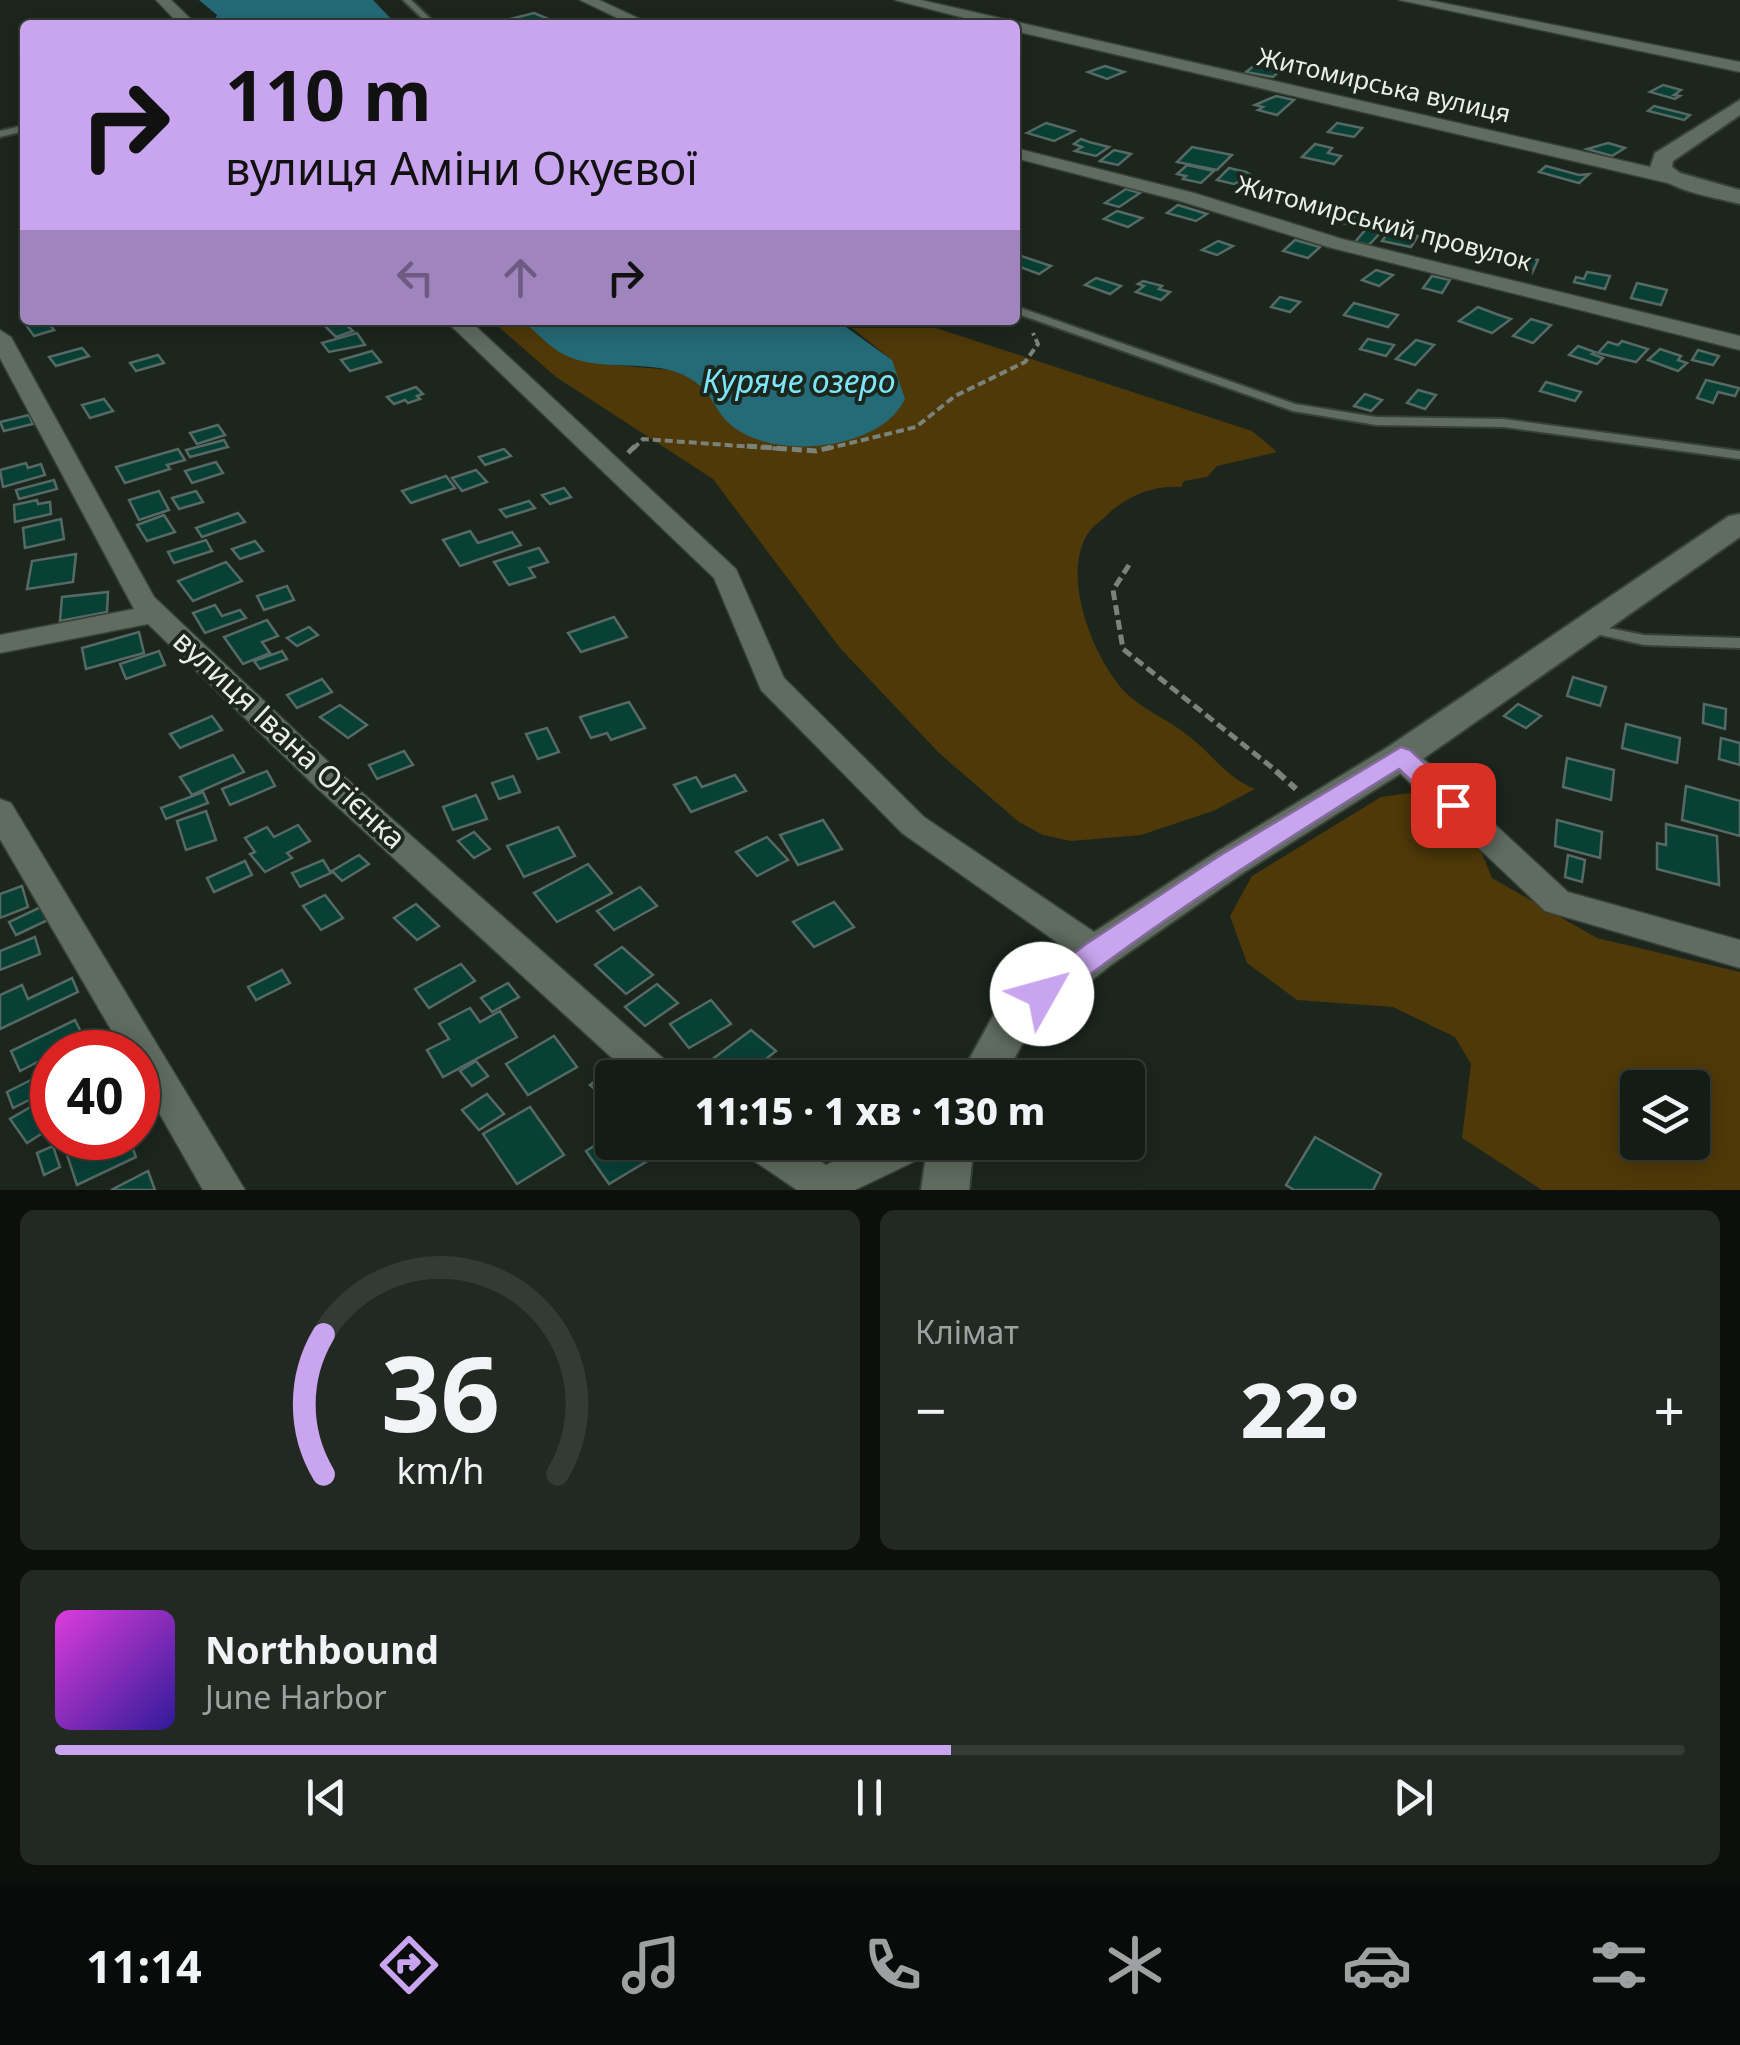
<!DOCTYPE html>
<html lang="uk">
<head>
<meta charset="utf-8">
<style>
  body { margin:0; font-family:"Noto Sans",sans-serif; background:#222923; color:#f1f3f6; height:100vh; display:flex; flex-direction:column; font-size:38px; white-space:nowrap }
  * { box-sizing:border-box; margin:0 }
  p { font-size:32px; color:#9da1a1 }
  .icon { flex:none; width:55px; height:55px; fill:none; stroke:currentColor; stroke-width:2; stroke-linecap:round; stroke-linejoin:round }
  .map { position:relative; height:1190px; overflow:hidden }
  .drawer { display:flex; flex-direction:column; gap:20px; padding:20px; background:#0c0f0c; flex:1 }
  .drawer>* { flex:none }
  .hud { position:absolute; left:20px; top:20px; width:1000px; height:305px; border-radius:10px; box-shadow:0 5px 25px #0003,0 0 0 2px #343a35; background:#c8a5ee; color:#111; overflow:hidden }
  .buttons { position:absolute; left:1620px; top:1070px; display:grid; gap:20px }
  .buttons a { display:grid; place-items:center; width:90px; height:90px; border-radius:10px; background:#151c16; box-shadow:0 5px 25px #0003,0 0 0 2px #343a35; font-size:50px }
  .speed { position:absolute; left:30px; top:1030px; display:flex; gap:20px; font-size:50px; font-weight:700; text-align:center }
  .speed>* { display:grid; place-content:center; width:130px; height:130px; border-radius:50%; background:#151c16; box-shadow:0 5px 25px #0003,0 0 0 2px #343a35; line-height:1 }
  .speed .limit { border:15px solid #d22; background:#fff; color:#111 }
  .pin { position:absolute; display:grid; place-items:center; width:85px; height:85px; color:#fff; margin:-42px; border-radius:20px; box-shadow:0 5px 15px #0006 }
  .me { position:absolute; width:110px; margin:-55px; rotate:52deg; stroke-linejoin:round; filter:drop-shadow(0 0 8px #0008) }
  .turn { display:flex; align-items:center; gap:35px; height:210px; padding:0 40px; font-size:45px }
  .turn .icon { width:130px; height:130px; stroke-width:2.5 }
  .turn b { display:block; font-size:70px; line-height:85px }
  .lanes { display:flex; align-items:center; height:95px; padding:0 40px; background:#0003; justify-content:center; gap:50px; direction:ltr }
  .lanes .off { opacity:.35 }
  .big { font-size:75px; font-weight:800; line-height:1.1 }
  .drawer .card { flex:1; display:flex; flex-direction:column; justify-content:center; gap:15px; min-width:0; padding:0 35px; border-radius:15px; background:#222923 }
  .drawer .dial { align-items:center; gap:0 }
  .dial svg { height:260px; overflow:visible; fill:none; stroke:#343a35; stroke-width:7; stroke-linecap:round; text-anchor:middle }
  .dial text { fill:#f1f3f6; stroke:none }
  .song { display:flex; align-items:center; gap:30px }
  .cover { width:120px; height:120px; border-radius:15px; background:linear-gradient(135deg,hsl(300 70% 55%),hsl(250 70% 35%)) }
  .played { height:10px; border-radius:5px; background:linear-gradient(90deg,#c8a5ee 55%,#343a35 55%) }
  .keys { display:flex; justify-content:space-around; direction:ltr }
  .heat { display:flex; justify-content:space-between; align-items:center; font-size:55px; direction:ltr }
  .drawer .tiles { flex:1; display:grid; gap:20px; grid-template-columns:1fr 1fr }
  .card:last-child { grid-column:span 2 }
  .trip { position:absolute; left:595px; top:1060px; width:550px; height:100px; border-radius:10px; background:#151c16; box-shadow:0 5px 25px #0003,0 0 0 2px #343a35; font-weight:800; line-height:100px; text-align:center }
  .menu { display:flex; height:160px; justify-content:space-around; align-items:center; background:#080b09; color:#9da1a1 }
  .menu .icon { width:70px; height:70px }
  .menu .on { color:#c8a5ee }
  .menu b { font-size:45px; color:#f1f3f6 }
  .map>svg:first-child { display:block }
  .green { fill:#4f3909; fill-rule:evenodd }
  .water { fill:#246b77 }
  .building { fill:#084036; stroke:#576965; stroke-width:2.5 }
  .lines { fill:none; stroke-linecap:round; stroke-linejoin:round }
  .service-casing { stroke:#384038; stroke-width:4 }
  .minor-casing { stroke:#384038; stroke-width:3 }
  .tertiary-casing { stroke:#384038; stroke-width:4 }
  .path-far2 { stroke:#7a827a; stroke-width:4; stroke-dasharray:8 4; stroke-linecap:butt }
  .path-far1 { stroke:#7a827a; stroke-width:5; stroke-dasharray:10 5; stroke-linecap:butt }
  .path { stroke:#7a827a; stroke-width:6; stroke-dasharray:12 6; stroke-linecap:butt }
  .service { fill:#606c60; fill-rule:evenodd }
  .minor { fill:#606c60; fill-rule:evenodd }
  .tertiary { fill:#606c60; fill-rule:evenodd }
  .route { fill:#c8a5ee; stroke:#826b9b; stroke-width:2.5 }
  .labels { text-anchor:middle; stroke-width:8; stroke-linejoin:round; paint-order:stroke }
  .far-street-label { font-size:25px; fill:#e8efe8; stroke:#1c261d }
  .street-label { font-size:30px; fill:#e8efe8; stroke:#1c261d }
  .water-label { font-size:32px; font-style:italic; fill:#7ce5f8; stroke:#1c261d }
</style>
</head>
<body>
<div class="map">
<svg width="1740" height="1190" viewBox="0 0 1740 1190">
  <rect width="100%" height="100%" fill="#1c261d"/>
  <g class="green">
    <path d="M491,320h31l42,34 49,11 58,5 31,13 15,26 175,-49 -40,-32h84l316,103 25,21 -60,14 -10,11 -23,4 -3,6c-28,-2 -55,9 -75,29 -5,5 -13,10 -17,16 -30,42 5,129 38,162 18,17 44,27 63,43 24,19 36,40 65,52l-42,22 -72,24 -70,6 -28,-6 -24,-13 -80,-69 -99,-105 -127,-169 -157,-102z"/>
    <path d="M1409,793l33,11 27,18 23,56 105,60 143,34v218h-198l-80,-52 9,-74 -16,-27 -62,-30 -96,-7 -50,-37 -17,-47 22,-40 129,-79zM1638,1088h54v54h-54z"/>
  </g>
  <g class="water">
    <polygon points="199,0 373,0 397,25 213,25 217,15"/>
    <path d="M522,320h314l56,40 13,39c-23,49 -119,60 -164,33 -32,-18 -23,-45 -65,-60 -35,-12 -79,0 -113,-18 -15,-8 -29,-24 -41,-34z"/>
  </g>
  <g class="building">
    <polygon points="534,13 551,20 524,25 510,19"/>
    <polygon points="1256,64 1282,69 1273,77 1246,72"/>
    <polygon points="1105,66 1124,72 1107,79 1088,72"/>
    <polygon points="1663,85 1681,90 1674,95 1680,96 1675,99 1650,92"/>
    <polygon points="1276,96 1294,100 1277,115 1258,110 1263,107 1255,105"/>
    <polygon points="1654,106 1690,115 1684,120 1648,111"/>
    <polygon points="1046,123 1074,131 1054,141 1027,133"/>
    <polygon points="1337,123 1362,128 1354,137 1328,132"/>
    <polygon points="1081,139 1089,142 1109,147 1096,156 1075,151 1082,147 1074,144"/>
    <polygon points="1608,143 1625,148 1612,156 1587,149"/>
    <polygon points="1315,144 1332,148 1328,153 1341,156 1334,164 1302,157"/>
    <polygon points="1192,147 1232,155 1217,170 1177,162"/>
    <polygon points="1114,150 1131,154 1118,165 1100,161"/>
    <polygon points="1187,165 1214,171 1201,183 1183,179 1186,176 1177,174"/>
    <polygon points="1546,166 1579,175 1589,174 1579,183 1539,172"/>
    <polygon points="1229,168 1246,172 1251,175 1234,184 1217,180"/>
    <polygon points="1274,188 1297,194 1286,203 1263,197"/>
    <polygon points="1126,189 1140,193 1119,207 1105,203"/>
    <polygon points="1327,204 1347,209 1344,212 1356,215 1347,224 1328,220 1331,217 1318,213"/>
    <polygon points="1178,205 1207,214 1196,221 1167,213"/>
    <polygon points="1117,211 1142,218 1128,227 1104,219"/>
    <polygon points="1367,228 1381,232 1369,245 1355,242"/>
    <polygon points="1390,230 1418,236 1411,247 1382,241"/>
    <polygon points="1295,240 1320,247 1308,258 1283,251"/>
    <polygon points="1218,241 1233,246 1217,255 1202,250"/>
    <polygon points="1513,255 1538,260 1532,273 1510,268"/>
    <polygon points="1021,256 1051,266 1039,274 1015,265 1015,259"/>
    <polygon points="1376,270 1393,275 1379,286 1362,280"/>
    <polygon points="1587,272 1610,276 1605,289 1574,282 1576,277 1584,279"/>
    <polygon points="1432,276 1450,280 1442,293 1423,288"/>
    <polygon points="1096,278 1121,286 1110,294 1085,285"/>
    <polygon points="1143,281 1162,286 1159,289 1170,292 1161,300 1136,292 1144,286 1138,284"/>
    <polygon points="1637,283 1667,290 1661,305 1631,298"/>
    <polygon points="1280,297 1300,302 1290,312 1271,307"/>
    <polygon points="1354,303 1398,315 1388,327 1344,315"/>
    <polygon points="1478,307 1496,314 1511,319 1492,333 1459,321"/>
    <polygon points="1531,319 1551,325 1533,343 1513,336"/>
    <polygon points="46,320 54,330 34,336 26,325"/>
    <polygon points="341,320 353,331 336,337 320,321"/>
    <polygon points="357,333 365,345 329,352 322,343"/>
    <polygon points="1368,339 1394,345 1386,356 1360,349"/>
    <polygon points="1416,340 1434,345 1415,365 1396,359"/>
    <polygon points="1622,341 1648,349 1636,362 1598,353 1608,342 1618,345"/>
    <polygon points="1578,346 1595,352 1592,354 1603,358 1597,364 1569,355"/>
    <polygon points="82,348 89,356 56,366 49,357"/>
    <polygon points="1660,349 1681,356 1678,360 1687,363 1678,371 1648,360"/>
    <polygon points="1698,350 1719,356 1713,365 1692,360"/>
    <polygon points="372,351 381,362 350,371 341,360"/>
    <polygon points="158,355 164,363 136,371 130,363"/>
    <polygon points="1706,380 1739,388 1735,396 1718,392 1713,403 1697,398"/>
    <polygon points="1546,382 1581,392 1575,401 1540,391"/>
    <polygon points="416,387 423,394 417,396 420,399 408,403 405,400 394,404 387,397"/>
    <polygon points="1418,390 1436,395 1425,409 1407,403"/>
    <polygon points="1365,394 1382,400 1371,411 1354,406"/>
    <polygon points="104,399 113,411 90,418 82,405"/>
    <polygon points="29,415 33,424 4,431 0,422"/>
    <polygon points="218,425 225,435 197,444 190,433"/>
    <polygon points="224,440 228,447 190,457 186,450"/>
    <polygon points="178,449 185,460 167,465 170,469 125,483 116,467"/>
    <polygon points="504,449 511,456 485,465 479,457"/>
    <polygon points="216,462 223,473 192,483 185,471"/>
    <polygon points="26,463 28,468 41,464 45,475 3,487 0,470"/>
    <polygon points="476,470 487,482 462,491 452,478"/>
    <polygon points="446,476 455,488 411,503 402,491"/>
    <polygon points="54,480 57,489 19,499 16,490"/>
    <polygon points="564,488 571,497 550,504 542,495"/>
    <polygon points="159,491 169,510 139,520 129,500"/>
    <polygon points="196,491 203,502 179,509 172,498"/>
    <polygon points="37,500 38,504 50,502 51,514 15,522 14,505"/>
    <polygon points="529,501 535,508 506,517 500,510"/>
    <polygon points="238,513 245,522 202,537 196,528"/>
    <polygon points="164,515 175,532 147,541 137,525"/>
    <polygon points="61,519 64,539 25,548 23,528"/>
    <polygon points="470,531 478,543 512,532 521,545 460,566 443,540"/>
    <polygon points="206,540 212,551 174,563 168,552"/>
    <polygon points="255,541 263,551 240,559 232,549"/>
    <polygon points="539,548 548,562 529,568 535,577 509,585 494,562"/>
    <polygon points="76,554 73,582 27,589 32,561"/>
    <polygon points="226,562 242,581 193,601 178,581"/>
    <polygon points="287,586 294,600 264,610 257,596"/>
    <polygon points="108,592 107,612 60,621 62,597"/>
    <polygon points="215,605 222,616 240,610 246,618 205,633 193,613"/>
    <polygon points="614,617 627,637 581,652 568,633"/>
    <polygon points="267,620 278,636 262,642 270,653 243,664 224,637"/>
    <polygon points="309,627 318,635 297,646 287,638"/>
    <polygon points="139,632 144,653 86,669 82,648"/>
    <polygon points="159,651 165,665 126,679 120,664"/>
    <polygon points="282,651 287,659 260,669 254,661"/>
    <polygon points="1573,677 1606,687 1600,706 1567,696"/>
    <polygon points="322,679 332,692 297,708 287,695"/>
    <polygon points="629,702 645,728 611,740 607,733 591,738 580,717"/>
    <polygon points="1518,704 1541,716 1526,728 1504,716"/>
    <polygon points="1704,704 1726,709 1725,729 1703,723"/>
    <polygon points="340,705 367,725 348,738 320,717"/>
    <polygon points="212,716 222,730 180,748 170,734"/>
    <polygon points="1626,724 1680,738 1677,763 1622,748"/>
    <polygon points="547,728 559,752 538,759 526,734"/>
    <polygon points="1721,738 1740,743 1740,765 1719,759"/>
    <polygon points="404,751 413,765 377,779 369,765"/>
    <polygon points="233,755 244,772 192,795 180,777"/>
    <polygon points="1567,758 1614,770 1611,800 1563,787"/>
    <polygon points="267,771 275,786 230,805 222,789"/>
    <polygon points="735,775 746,791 691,812 674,785 696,777 702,787"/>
    <polygon points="513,776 520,792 499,799 492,783"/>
    <polygon points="1686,786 1740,801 1740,836 1682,820"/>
    <polygon points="203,792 208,803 166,819 161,808"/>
    <polygon points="476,795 487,819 453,830 443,807"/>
    <polygon points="206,811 216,840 186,850 177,821"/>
    <polygon points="823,820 842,849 798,865 780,835"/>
    <polygon points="1557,820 1602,832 1600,858 1555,846"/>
    <polygon points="1666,824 1717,836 1719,885 1657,869 1657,843 1666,845"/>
    <polygon points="298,825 310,841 287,853 292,858 265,872 250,854 255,852 245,838 267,827 274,837"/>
    <polygon points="558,827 575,856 524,877 507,846"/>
    <polygon points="474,832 490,849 474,858 458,841"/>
    <polygon points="767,837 788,860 757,876 736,852"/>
    <polygon points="359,855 369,864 342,881 332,871"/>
    <polygon points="1568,855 1585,860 1582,882 1565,877"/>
    <polygon points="323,860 331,873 300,887 292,873"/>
    <polygon points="245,861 252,875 214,892 207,878"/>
    <polygon points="588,864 612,893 557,922 534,893"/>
    <polygon points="22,886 28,907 0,918 0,894"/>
    <polygon points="640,887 657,906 614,930 597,911"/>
    <polygon points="325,895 343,918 321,930 303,906"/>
    <polygon points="834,902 854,927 814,947 793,922"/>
    <polygon points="416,904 439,926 417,940 394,918"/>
    <polygon points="41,907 48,920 16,935 9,922"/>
    <polygon points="35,937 40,954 0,970 0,951"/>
    <polygon points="622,947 653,975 626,994 595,965"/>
    <polygon points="461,964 475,981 429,1008 415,989"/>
    <polygon points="282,970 290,983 256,1000 248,987"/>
    <polygon points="72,978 78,992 0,1029 0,995 22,985 28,999"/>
    <polygon points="508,983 519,997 492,1012 481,998"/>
    <polygon points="657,984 678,1003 645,1026 625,1007"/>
    <polygon points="711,1000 731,1024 689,1048 670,1024"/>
    <polygon points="470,1008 480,1022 500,1011 517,1037 443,1077 427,1050 449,1039 439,1024"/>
    <polygon points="75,1020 84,1038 20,1071 11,1051"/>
    <polygon points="751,1030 776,1051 742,1078 727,1078 710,1061"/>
    <polygon points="554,1036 577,1067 528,1095 506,1064"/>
    <polygon points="476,1061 488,1076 472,1086 460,1071"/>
    <polygon points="606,1072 612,1078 612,1098 608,1101 590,1085"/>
    <polygon points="33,1079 39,1095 13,1108 7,1092"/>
    <polygon points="487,1094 504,1114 479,1130 462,1110"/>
    <polygon points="39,1102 52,1127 27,1143 10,1119"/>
    <polygon points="530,1107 564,1155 517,1184 483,1134"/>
    <polygon points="612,1135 612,1142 674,1145 609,1184 586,1151"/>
    <polygon points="1315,1137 1381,1174 1373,1190 1294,1190 1286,1185"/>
    <polygon points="104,1138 129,1138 136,1157 77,1185 67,1155"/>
    <polygon points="798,1142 837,1142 822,1160"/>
    <polygon points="53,1146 60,1167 44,1175 37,1153"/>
    <polygon points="148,1171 155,1190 111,1190"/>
  </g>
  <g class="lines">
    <defs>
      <g id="service">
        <polygon points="403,0 411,0 437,25 429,25"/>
        <polygon points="25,125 25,131 0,137 0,131"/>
        <polygon points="1015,306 1295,404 1376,417 1504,419 1740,451 1740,459 1504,427 1376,425 1293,411 1015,313"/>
        <polygon points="1588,624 1644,635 1740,638 1740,648 1644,645 1583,631 1581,628"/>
      </g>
      <g id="minor">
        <polygon points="156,0 171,0 197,25 180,25"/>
        <polygon points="580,0 599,0 653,25 632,25"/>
        <polygon points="895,0 921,0 1672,172 1681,178 1672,184 1015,31 1015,25 991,25"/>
        <polygon points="1399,0 1428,0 1740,62 1740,72"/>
        <polygon points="1015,148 1194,193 1342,239 1740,336 1740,350 1328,247 1180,201 1015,158"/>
        <polygon points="445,320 469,320 736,569 784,678 924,817 1109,942 1115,952 1109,962 1097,966 1085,962 902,833 761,690 714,578"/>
        <polygon points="0,330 11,337 154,597 340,773 673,1067 679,1078 634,1078 318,789 148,624 0,653 0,635 134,609 0,358"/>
        <polygon points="1401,745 1412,748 1568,892 1740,940 1740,968 1545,911 1390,764 1386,756 1390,748"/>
        <polygon points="0,799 11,803 245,1190 203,1190 138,1076 138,1052 124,1052 0,839"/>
        <polygon points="739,1142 792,1142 826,1165 874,1142 935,1142 930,1154 855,1190 797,1190 744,1154"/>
      </g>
      <g id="tertiary">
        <path d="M1740,100v15l-67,46 -1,6 8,6 60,17v14c-29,-8 -71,-12 -90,-36l5,-15z"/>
        <polygon points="1740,514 1740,537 1414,765 1243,873 1112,964 1030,1029 1004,1078 959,1078 1000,1003 1082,940 1215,853 1388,747 1729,516"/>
        <polygon points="928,1142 974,1142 969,1190 921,1190"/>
      </g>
    </defs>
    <use href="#service" class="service-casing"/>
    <use href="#minor" class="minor-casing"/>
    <use href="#tertiary" class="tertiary-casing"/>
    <g class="path-far2">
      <polyline points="633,449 643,439 783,449"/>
      <polyline points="826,449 916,427 955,396 1025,362 1038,344 1033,333"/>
    </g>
    <g class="path-far1">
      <polyline points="747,446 816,451 836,446"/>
      <polyline points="628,453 635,446"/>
      <polyline points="1129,565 1113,590 1123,649 1279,773"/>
    </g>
    <polyline class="path" points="1276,771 1296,789"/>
    <use href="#service" class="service"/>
    <use href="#minor" class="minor"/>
    <use href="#tertiary" class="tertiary"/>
  </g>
  <path class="route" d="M1401,747l9,3 52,48 4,7 -4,6h-18l-45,-42c-118,74 -237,148 -346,234l-11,4 -11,-4 -4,-9 4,-8 55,-42 133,-88z"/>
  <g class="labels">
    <g class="far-street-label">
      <text transform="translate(1384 85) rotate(13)" y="9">Житомирська вулиця</text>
      <text transform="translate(1384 223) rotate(15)" y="9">Житомирський провулок</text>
    </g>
    <g class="street-label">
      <text transform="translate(289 740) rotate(43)" y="10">вулиця Івана Огієнка</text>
    </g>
    <g class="water-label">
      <text x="799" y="393">Куряче озеро</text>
    </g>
  </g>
</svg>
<div class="buttons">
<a><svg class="icon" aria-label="layers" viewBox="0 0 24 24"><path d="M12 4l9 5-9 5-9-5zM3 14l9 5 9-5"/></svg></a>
</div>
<div class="speed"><div class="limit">40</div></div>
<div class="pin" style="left:1453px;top:805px;background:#d93025"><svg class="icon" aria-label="arrive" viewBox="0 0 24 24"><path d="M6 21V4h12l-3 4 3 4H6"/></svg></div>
<svg class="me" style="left:1042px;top:994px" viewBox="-20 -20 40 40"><circle r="19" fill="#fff"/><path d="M0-13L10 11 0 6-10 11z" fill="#c8a5ee"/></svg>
<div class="trip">11:15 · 1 хв · 130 m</div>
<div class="hud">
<div class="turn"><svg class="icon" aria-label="right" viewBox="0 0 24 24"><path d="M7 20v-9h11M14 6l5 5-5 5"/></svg><div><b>110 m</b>вулиця Аміни Окуєвої</div></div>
<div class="lanes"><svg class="icon off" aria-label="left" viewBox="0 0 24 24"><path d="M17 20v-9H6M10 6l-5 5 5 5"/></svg><svg class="icon off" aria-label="ahead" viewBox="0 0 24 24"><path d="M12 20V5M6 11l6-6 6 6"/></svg><svg class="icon" aria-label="right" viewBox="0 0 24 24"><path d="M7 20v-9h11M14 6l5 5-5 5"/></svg></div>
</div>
</div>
<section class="drawer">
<div class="tiles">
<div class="card dial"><svg viewBox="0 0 100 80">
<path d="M14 69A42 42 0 1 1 86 69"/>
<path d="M14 69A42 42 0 0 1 14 26" stroke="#c8a5ee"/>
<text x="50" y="56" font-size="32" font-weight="700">36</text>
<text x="50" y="72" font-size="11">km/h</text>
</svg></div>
<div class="card"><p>Клімат</p>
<div class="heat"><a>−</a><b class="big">22°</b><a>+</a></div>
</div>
<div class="card">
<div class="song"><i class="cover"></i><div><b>Northbound</b><p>June Harbor</p></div></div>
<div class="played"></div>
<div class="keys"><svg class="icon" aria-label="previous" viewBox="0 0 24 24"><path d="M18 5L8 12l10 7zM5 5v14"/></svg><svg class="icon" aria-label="pause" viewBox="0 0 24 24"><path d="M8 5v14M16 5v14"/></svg><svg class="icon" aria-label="next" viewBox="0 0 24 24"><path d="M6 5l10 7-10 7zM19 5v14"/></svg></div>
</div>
</div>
</section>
<nav class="menu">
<b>11:14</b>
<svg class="icon on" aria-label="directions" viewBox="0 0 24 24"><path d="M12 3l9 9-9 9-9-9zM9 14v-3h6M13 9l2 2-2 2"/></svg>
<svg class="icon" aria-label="music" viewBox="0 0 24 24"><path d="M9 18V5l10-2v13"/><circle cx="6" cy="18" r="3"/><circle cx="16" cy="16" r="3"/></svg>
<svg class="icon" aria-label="phone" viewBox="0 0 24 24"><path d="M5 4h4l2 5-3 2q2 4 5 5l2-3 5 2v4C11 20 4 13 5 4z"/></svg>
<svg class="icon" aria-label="climate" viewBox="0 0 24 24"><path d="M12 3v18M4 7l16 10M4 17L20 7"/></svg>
<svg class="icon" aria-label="car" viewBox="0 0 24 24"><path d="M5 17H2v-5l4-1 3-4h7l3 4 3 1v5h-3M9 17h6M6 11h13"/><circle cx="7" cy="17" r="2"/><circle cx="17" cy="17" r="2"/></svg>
<svg class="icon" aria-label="filters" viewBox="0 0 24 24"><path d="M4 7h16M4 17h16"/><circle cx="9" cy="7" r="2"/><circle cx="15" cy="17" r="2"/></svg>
</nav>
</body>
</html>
